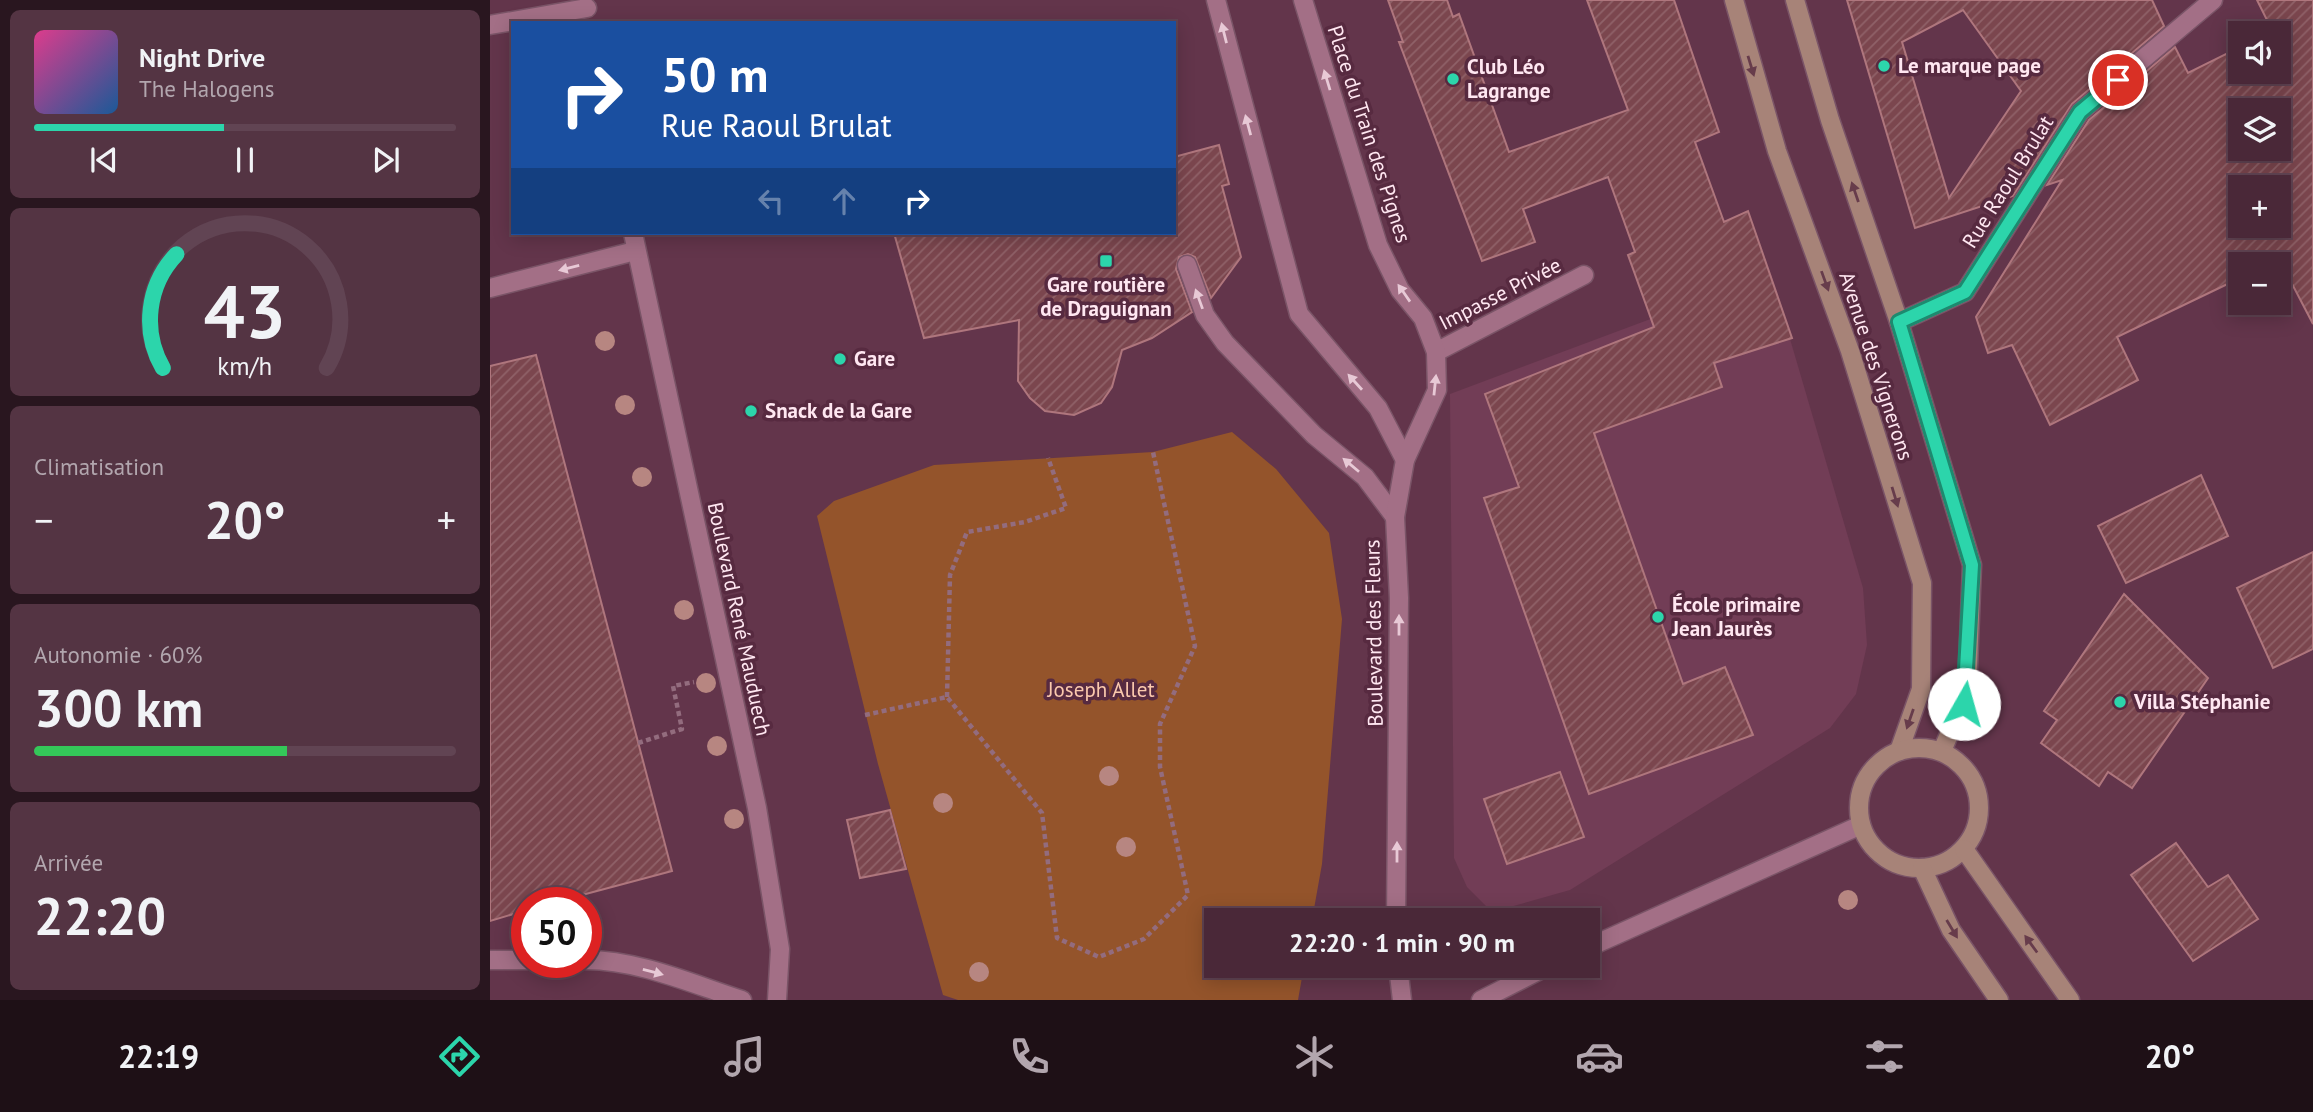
<!DOCTYPE html>
<html lang="fr">
<head>
<meta charset="utf-8">
<style>
  body { margin:0; font-family:"PT Sans",sans-serif; background:#543443; color:#f1f3f6; height:100vh; display:flex; flex-direction:column; font-size:26px; white-space:nowrap }
  * { box-sizing:border-box; margin:0 }
  p { font-size:23px; color:#b2a6ae }
  .icon { flex:none; width:38px; height:38px; fill:none; stroke:currentColor; stroke-width:2; stroke-linecap:round; stroke-linejoin:round }
  .map { position:relative; flex:1; overflow:hidden }
  .panel { display:flex; flex-direction:column; gap:10px; padding:10px; background:#29161f; width:490px }
  .panel>* { flex:none }
  .banner { position:absolute; left:21px; top:21px; width:665px; height:214px; border-radius:0px; box-shadow:0 4px 18px #0003,0 0 0 2px #614453; background:#1a4fa0; color:#fff; overflow:hidden }
  .tools { position:absolute; left:1738px; top:21px; display:grid; gap:14px }
  .tools a { display:grid; place-items:center; width:63px; height:63px; border-radius:0px; background:#4a2838; box-shadow:0 4px 18px #0003,0 0 0 2px #614453; font-size:35px }
  .speed { position:absolute; left:21px; top:887px; display:flex; gap:14px; font-size:35px; font-weight:700; text-align:center }
  .speed>* { display:grid; place-content:center; width:91px; height:91px; border-radius:50%; background:#4a2838; box-shadow:0 4px 18px #0003,0 0 0 2px #614453; line-height:1 }
  .speed .limit { border:10px solid #d22; background:#fff; color:#111 }
  .pin { position:absolute; display:grid; place-items:center; width:60px; height:60px; color:#fff; margin:-30px; border:4px solid #fff; border-radius:50%; box-shadow:0 2px 7px #0007 }
  .me { position:absolute; width:77px; margin:-38px; rotate:7deg; stroke-linejoin:round; filter:drop-shadow(0 0 5px #0008) }
  .turn { display:flex; align-items:center; gap:24px; height:147px; padding:0 35px; font-size:32px }
  .turn .icon { width:91px; height:91px; stroke-width:2.5 }
  .turn b { display:block; font-size:49px; line-height:60px }
  .lanes { display:flex; align-items:center; height:66px; padding:0 35px; background:#0003; justify-content:center; gap:35px; direction:ltr }
  .lanes .off { opacity:.35 }
  .big { font-size:52px; font-weight:700; line-height:1.1 }
  .panel .widget { flex:1; display:flex; flex-direction:column; justify-content:center; gap:10px; min-width:0; padding:0 24px; border-radius:10px; background:#543443 }
  .panel .dial { align-items:center; gap:0 }
  .dial svg { height:182px; overflow:visible; fill:none; stroke:#614453; stroke-width:7; stroke-linecap:round; text-anchor:middle }
  .dial text { fill:#f1f3f6; stroke:none }
  .song { display:flex; align-items:center; gap:21px }
  .cover { width:84px; height:84px; border-radius:10px; background:linear-gradient(135deg,hsl(330 70% 55%),hsl(210 70% 35%)) }
  .played { height:7px; border-radius:4px; background:linear-gradient(90deg,#2cd5ab 45%,#614453 45%) }
  .keys { display:flex; justify-content:space-around; direction:ltr }
  .heat { display:flex; justify-content:space-between; align-items:center; font-size:38px; direction:ltr }
  .charge { height:10px; border-radius:5px; background:linear-gradient(90deg,#34c759 60%,#614453 0) }
  .trip { position:absolute; left:714px; top:908px; width:396px; height:70px; border-radius:0px; background:#4a2838; box-shadow:0 4px 18px #0003,0 0 0 2px #614453; font-weight:700; line-height:70px; text-align:center }
  .dock { display:flex; height:112px; justify-content:space-around; align-items:center; background:#1e1016; color:#b2a6ae }
  .dock .icon { width:49px; height:49px }
  .dock .current { color:#2cd5ab }
  .dock b { font-size:32px; color:#f1f3f6 }
  main { display:flex; flex:1; min-height:0 }
  .map>svg:first-child { display:block }
  .built { fill:#723d56 }
  .park { fill:#94542b }
  .building { fill:url(#building-hatch); stroke:#af767d; stroke-width:2; fill-rule:evenodd }
  .lines { fill:none; stroke-linecap:round; stroke-linejoin:round }
  .service-casing { stroke:#7a5467; stroke-width:21 }
  .minor-casing { stroke:#7a5467; stroke-width:21 }
  .tertiary-casing { stroke:#7a5467; stroke-width:21 }
  .secondary-casing { stroke:#7a5467; stroke-width:21 }
  .path { stroke:#936c7e; stroke-width:4.5; stroke-dasharray:5 3.5; stroke-linecap:butt }
  .service { stroke:#a36f86; stroke-width:18 }
  .minor { stroke:#a36f86; stroke-width:18 }
  .tertiary { stroke:#a36f86; stroke-width:18 }
  .secondary { stroke:#a78378; stroke-width:18 }
  .tree { fill:#b78681 }
  .oneway { fill:#e8c9d6 }
  .oneway2 { fill:#673c4b }
  .route-casing { stroke:#1d8a6f; stroke-width:18 }
  .route { stroke:#2cd5ab; stroke-width:12 }
  .poi-dot { fill:#2cd5ab; stroke:#572a40; stroke-width:2.5 }
  .labels { text-anchor:middle; stroke-width:7; stroke-linejoin:round; paint-order:stroke }
  .poi-label { font-size:21px; font-weight:bold; fill:#ffe7f1; stroke:#572a40; text-anchor:start }
  .street-label { font-size:21px; fill:#ffe7f1; stroke:#572a40 }
  .park-label { font-size:21px; fill:#fbc9ad; stroke:#572a40 }
</style>
</head>
<body>
<main>
<section class="panel">
<div class="widget">
<div class="song"><i class="cover"></i><div><b>Night Drive</b><p>The Halogens</p></div></div>
<div class="played"></div>
<div class="keys"><svg class="icon" aria-label="previous" viewBox="0 0 24 24"><path d="M18 5L8 12l10 7zM5 5v14"/></svg><svg class="icon" aria-label="pause" viewBox="0 0 24 24"><path d="M8 5v14M16 5v14"/></svg><svg class="icon" aria-label="next" viewBox="0 0 24 24"><path d="M6 5l10 7-10 7zM19 5v14"/></svg></div>
</div>
<div class="widget dial"><svg viewBox="0 0 100 80">
<path d="M14 69A42 42 0 1 1 86 69"/>
<path d="M14 69A42 42 0 0 1 20 19" stroke="#2cd5ab"/>
<text x="50" y="56" font-size="32" font-weight="700">43</text>
<text x="50" y="72" font-size="11">km/h</text>
</svg></div>
<div class="widget"><p>Climatisation</p>
<div class="heat"><a>−</a><b class="big">20°</b><a>+</a></div>
</div>
<div class="widget"><p>Autonomie · 60%</p><b class="big">300 km</b><div class="charge"></div></div>
<div class="widget"><p>Arrivée</p><b class="big">22:20</b></div>
</section>
<div class="map">
<svg width="1823" height="1000" viewBox="0 0 1823 1000">
  <defs>
    <pattern id="building-hatch" width="6" height="6" patternUnits="userSpaceOnUse" patternTransform="scale(1.75)"><rect width="6" height="6" fill="#7b464e"/><path d="M-1 1l2-2M0 6l6-6M5 7l2-2" fill="none" stroke="#8f6168"/></pattern>
  </defs>
  <rect width="100%" height="100%" fill="#63354b"/>
  <polygon class="built" points="1281,274 1373,588 1377,645 1366,694 1340,728 1080,890 1002,912 977,887 964,858 960,394"/>
  <polygon class="park" points="742,432 786,469 839,533 852,619 832,864 822,920 726,920 726,966 814,966 808,1000 468,1000 453,995 388,764 327,516 344,501 444,465 663,452"/>
  <g class="building">
    <polygon points="898,0 957,0 963,17 969,14 1019,152 1138,110 1097,0 1184,0 1229,132 1205,142 1234,222 1258,211 1302,338 1224,363 1232,387 1104,433 1193,684 1235,667 1263,735 1099,794 994,498 1029,487 995,394 1164,327 1138,255 1145,252 1118,177 1033,209 1045,242 992,261 909,42 913,42"/>
    <path d="M1357,0h305l12,26 -92,78 -59,92 -98,32zM1473,10l58,81 -72,107 -47,-156z"/>
    <path d="M1767,0h56v324l-34,-65 -10,5h-29v14l-123,59 21,43 -88,45 -38,-80 -24,8 -12,-36 86,-137 -15,5 42,-65 86,-73 13,26 52,-26v25h38v-39h-11l5,-3zM1750,110h38v39h-38zM1750,187h38v39h-38z"/>
    <polygon points="729,145 739,184 732,186 751,257 721,298 705,257 698,254 689,257 686,269 702,312 662,338 632,350 622,387 611,403 584,415 555,411 540,398 528,381 529,320 434,338 404,233 684,233 684,157"/>
    <polygon points="46,355 182,871 62,903 37,903 37,910 0,921 0,366"/>
    <polygon points="1711,475 1738,536 1636,583 1608,526"/>
    <polygon points="1823,552 1823,649 1783,668 1747,588"/>
    <polygon points="1634,594 1718,678 1642,788 1618,772 1609,786 1551,743 1567,720 1554,711"/>
    <polygon points="1070,772 1094,837 1017,864 994,799"/>
    <polygon points="400,810 416,869 370,878 357,820"/>
    <polygon points="1686,843 1718,887 1738,875 1768,919 1703,961 1641,875"/>
  </g>
  <g class="lines">
    <defs>
      <g id="service">
        <polyline points="726,0 809,314 888,408 915,460"/>
        <polyline points="697,265 715,315 735,343 824,435 875,477 905,517"/>
        <polyline points="946,352 1094,275"/>
      </g>
      <g id="minor">
        <polyline points="813,0 888,245 910,290 933,318 946,352 947,390 915,460 905,517 909,598 906,920"/>
        <polyline points="0,25 97,8"/>
        <polyline points="143,233 267,808 290,949 287,1000"/>
        <polyline points="0,288 145,251"/>
        <polyline points="1409,322 1475,292 1590,112 1723,0"/>
        <polyline points="0,960 37,960"/>
        <path d="M96,960c53,0 106,24 156,40"/>
        <polyline points="908,966 912,1000"/>
      </g>
      <g id="tertiary">
        <polyline points="1097,948 1371,825"/>
        <polyline points="991,1000 1058,966"/>
      </g>
      <g id="secondary">
        <polyline points="1244,0 1287,151 1360,351 1432,583 1431,689 1409,751"/>
        <polyline points="1305,0 1340,120 1409,322 1482,565 1477,692 1452,751"/>
        <circle cx="1429" cy="808" r="60"/>
        <polyline points="1474,849 1580,1000"/>
        <polyline points="1432,868 1461,930 1509,1000"/>
      </g>
    </defs>
    <use href="#service" class="service-casing"/>
    <use href="#minor" class="minor-casing"/>
    <use href="#tertiary" class="tertiary-casing"/>
    <use href="#secondary" class="secondary-casing"/>
    <g class="path">
      <polyline points="457,697 460,575 477,532 535,522 576,508 558,458"/>
      <polyline points="375,715 457,697 552,813 567,938 609,957 654,939 698,895 670,767 670,724 705,646 663,452"/>
      <polyline points="148,743 192,729 183,686 204,682"/>
    </g>
    <use href="#service" class="service"/>
    <use href="#minor" class="minor"/>
    <use href="#tertiary" class="tertiary"/>
    <use href="#secondary" class="secondary"/>
  </g>
  <g class="tree">
    <circle cx="115" cy="341" r="10"/>
    <circle cx="135" cy="405" r="10"/>
    <circle cx="152" cy="477" r="10"/>
    <circle cx="194" cy="610" r="10"/>
    <circle cx="216" cy="683" r="10"/>
    <circle cx="227" cy="746" r="10"/>
    <circle cx="619" cy="776" r="10"/>
    <circle cx="453" cy="803" r="10"/>
    <circle cx="244" cy="819" r="10"/>
    <circle cx="636" cy="847" r="10"/>
    <circle cx="1358" cy="900" r="10"/>
    <circle cx="489" cy="972" r="10"/>
  </g>
  <defs><path id="oneway-solid" d="M-6-.8H1V-3.2L6.5 0L1 3.2V.8H-6Z" transform="scale(1.75)"/></defs>
  <g class="oneway">
    <use href="#oneway-solid" transform="translate(734 33) rotate(-104)"/>
    <use href="#oneway-solid" transform="translate(837 80) rotate(-107)"/>
    <use href="#oneway-solid" transform="translate(758 125) rotate(-105)"/>
    <use href="#oneway-solid" transform="translate(79 268) rotate(166)"/>
    <use href="#oneway-solid" transform="translate(914 293) rotate(-125)"/>
    <use href="#oneway-solid" transform="translate(709 299) rotate(-110)"/>
    <use href="#oneway-solid" transform="translate(865 382) rotate(-132)"/>
    <use href="#oneway-solid" transform="translate(945 385) rotate(-84)"/>
    <use href="#oneway-solid" transform="translate(861 465) rotate(-140)"/>
    <use href="#oneway-solid" transform="translate(909 625) rotate(-90)"/>
    <use href="#oneway-solid" transform="translate(907 852) rotate(-90)"/>
    <use href="#oneway-solid" transform="translate(163 972) rotate(15)"/>
  </g>
  <g class="oneway2">
    <use href="#oneway-solid" transform="translate(1261 66) rotate(73)"/>
    <use href="#oneway-solid" transform="translate(1365 192) rotate(-109)"/>
    <use href="#oneway-solid" transform="translate(1335 281) rotate(70)"/>
    <use href="#oneway-solid" transform="translate(1405 497) rotate(73)"/>
    <use href="#oneway-solid" transform="translate(1420 719) rotate(109)"/>
    <use href="#oneway-solid" transform="translate(1462 929) rotate(59)"/>
    <use href="#oneway-solid" transform="translate(1541 944) rotate(-126)"/>
  </g>
  <g class="lines">
    <defs>
      <polyline id="route" points="1474,704 1482,565 1409,322 1475,292 1590,112 1628,80"/>
    </defs>
    <use href="#route" class="route-casing"/>
    <use href="#route" class="route"/>
  </g>
  <g class="poi-dot">
    <circle cx="1394" cy="66" r="7"/>
    <circle cx="963" cy="79" r="7"/>
    <rect x="609" y="254" width="14" height="14" rx="3.5"/>
    <circle cx="350" cy="359" r="7"/>
    <circle cx="261" cy="411" r="7"/>
    <circle cx="1168" cy="617" r="7"/>
    <circle cx="1630" cy="702" r="7"/>
  </g>
  <g class="labels">
    <g class="poi-label">
      <text x="1408" y="73">Le marque page</text>
      <text x="977" y="74">Club Léo<tspan x="977" dy="24">Lagrange</tspan></text>
      <text x="616" y="292" text-anchor="middle">Gare routière<tspan x="616" dy="24">de Draguignan</tspan></text>
      <text x="364" y="366">Gare</text>
      <text x="275" y="418">Snack de la Gare</text>
      <text x="1182" y="612">École primaire<tspan x="1182" dy="24">Jean Jaurès</tspan></text>
      <text x="1644" y="709">Villa Stéphanie</text>
    </g>
    <g class="street-label">
      <text transform="translate(879 134) rotate(72)" y="7">Place du Train des Pignes</text>
      <text transform="translate(1518 182) rotate(-58)" y="7">Rue Raoul Brulat</text>
      <text transform="translate(1010 294) rotate(-27)" y="7">Impasse Privée</text>
      <text transform="translate(1386 366) rotate(72)" y="7">Avenue des Vignerons</text>
      <text transform="translate(249 619) rotate(78)" y="7">Boulevard René Mauduech</text>
      <text transform="translate(884 633) rotate(-91)" y="7">Boulevard des Fleurs</text>
    </g>
    <g class="park-label">
      <text x="611" y="697">Joseph Allet</text>
    </g>
  </g>
</svg>
<div class="tools">
<a><svg class="icon" aria-label="sound" viewBox="0 0 24 24"><path d="M4 9h4l5-4v14l-5-4H4zM17 9q2 3 0 6"/></svg></a>
<a><svg class="icon" aria-label="layers" viewBox="0 0 24 24"><path d="M12 4l9 5-9 5-9-5zM3 14l9 5 9-5"/></svg></a>
<a>+</a>
<a>−</a>
</div>
<div class="speed"><div class="limit">50</div></div>
<div class="pin" style="left:1628px;top:80px;background:#d93025"><svg class="icon" aria-label="arrive" viewBox="0 0 24 24"><path d="M6 21V4h12l-3 4 3 4H6"/></svg></div>
<svg class="me" style="left:1474px;top:704px" viewBox="-20 -20 40 40"><circle r="19" fill="#fff"/><path d="M0-13L10 11 0 6-10 11z" fill="#2cd5ab"/></svg>
<div class="trip">22:20 · 1 min · 90 m</div>
<div class="banner">
<div class="turn"><svg class="icon" aria-label="right" viewBox="0 0 24 24"><path d="M7 20v-9h11M14 6l5 5-5 5"/></svg><div><b>50 m</b>Rue Raoul Brulat</div></div>
<div class="lanes"><svg class="icon off" aria-label="left" viewBox="0 0 24 24"><path d="M17 20v-9H6M10 6l-5 5 5 5"/></svg><svg class="icon off" aria-label="ahead" viewBox="0 0 24 24"><path d="M12 20V5M6 11l6-6 6 6"/></svg><svg class="icon" aria-label="right" viewBox="0 0 24 24"><path d="M7 20v-9h11M14 6l5 5-5 5"/></svg></div>
</div>
</div>
</main>
<nav class="dock">
<b>22:19</b>
<svg class="icon current" aria-label="directions" viewBox="0 0 24 24"><path d="M12 3l9 9-9 9-9-9zM9 14v-3h6M13 9l2 2-2 2"/></svg>
<svg class="icon" aria-label="music" viewBox="0 0 24 24"><path d="M9 18V5l10-2v13"/><circle cx="6" cy="18" r="3"/><circle cx="16" cy="16" r="3"/></svg>
<svg class="icon" aria-label="phone" viewBox="0 0 24 24"><path d="M5 4h4l2 5-3 2q2 4 5 5l2-3 5 2v4C11 20 4 13 5 4z"/></svg>
<svg class="icon" aria-label="climate" viewBox="0 0 24 24"><path d="M12 3v18M4 7l16 10M4 17L20 7"/></svg>
<svg class="icon" aria-label="car" viewBox="0 0 24 24"><path d="M5 17H2v-5l4-1 3-4h7l3 4 3 1v5h-3M9 17h6M6 11h13"/><circle cx="7" cy="17" r="2"/><circle cx="17" cy="17" r="2"/></svg>
<svg class="icon" aria-label="filters" viewBox="0 0 24 24"><path d="M4 7h16M4 17h16"/><circle cx="9" cy="7" r="2"/><circle cx="15" cy="17" r="2"/></svg>
<b>20°</b>
</nav>
</body>
</html>
